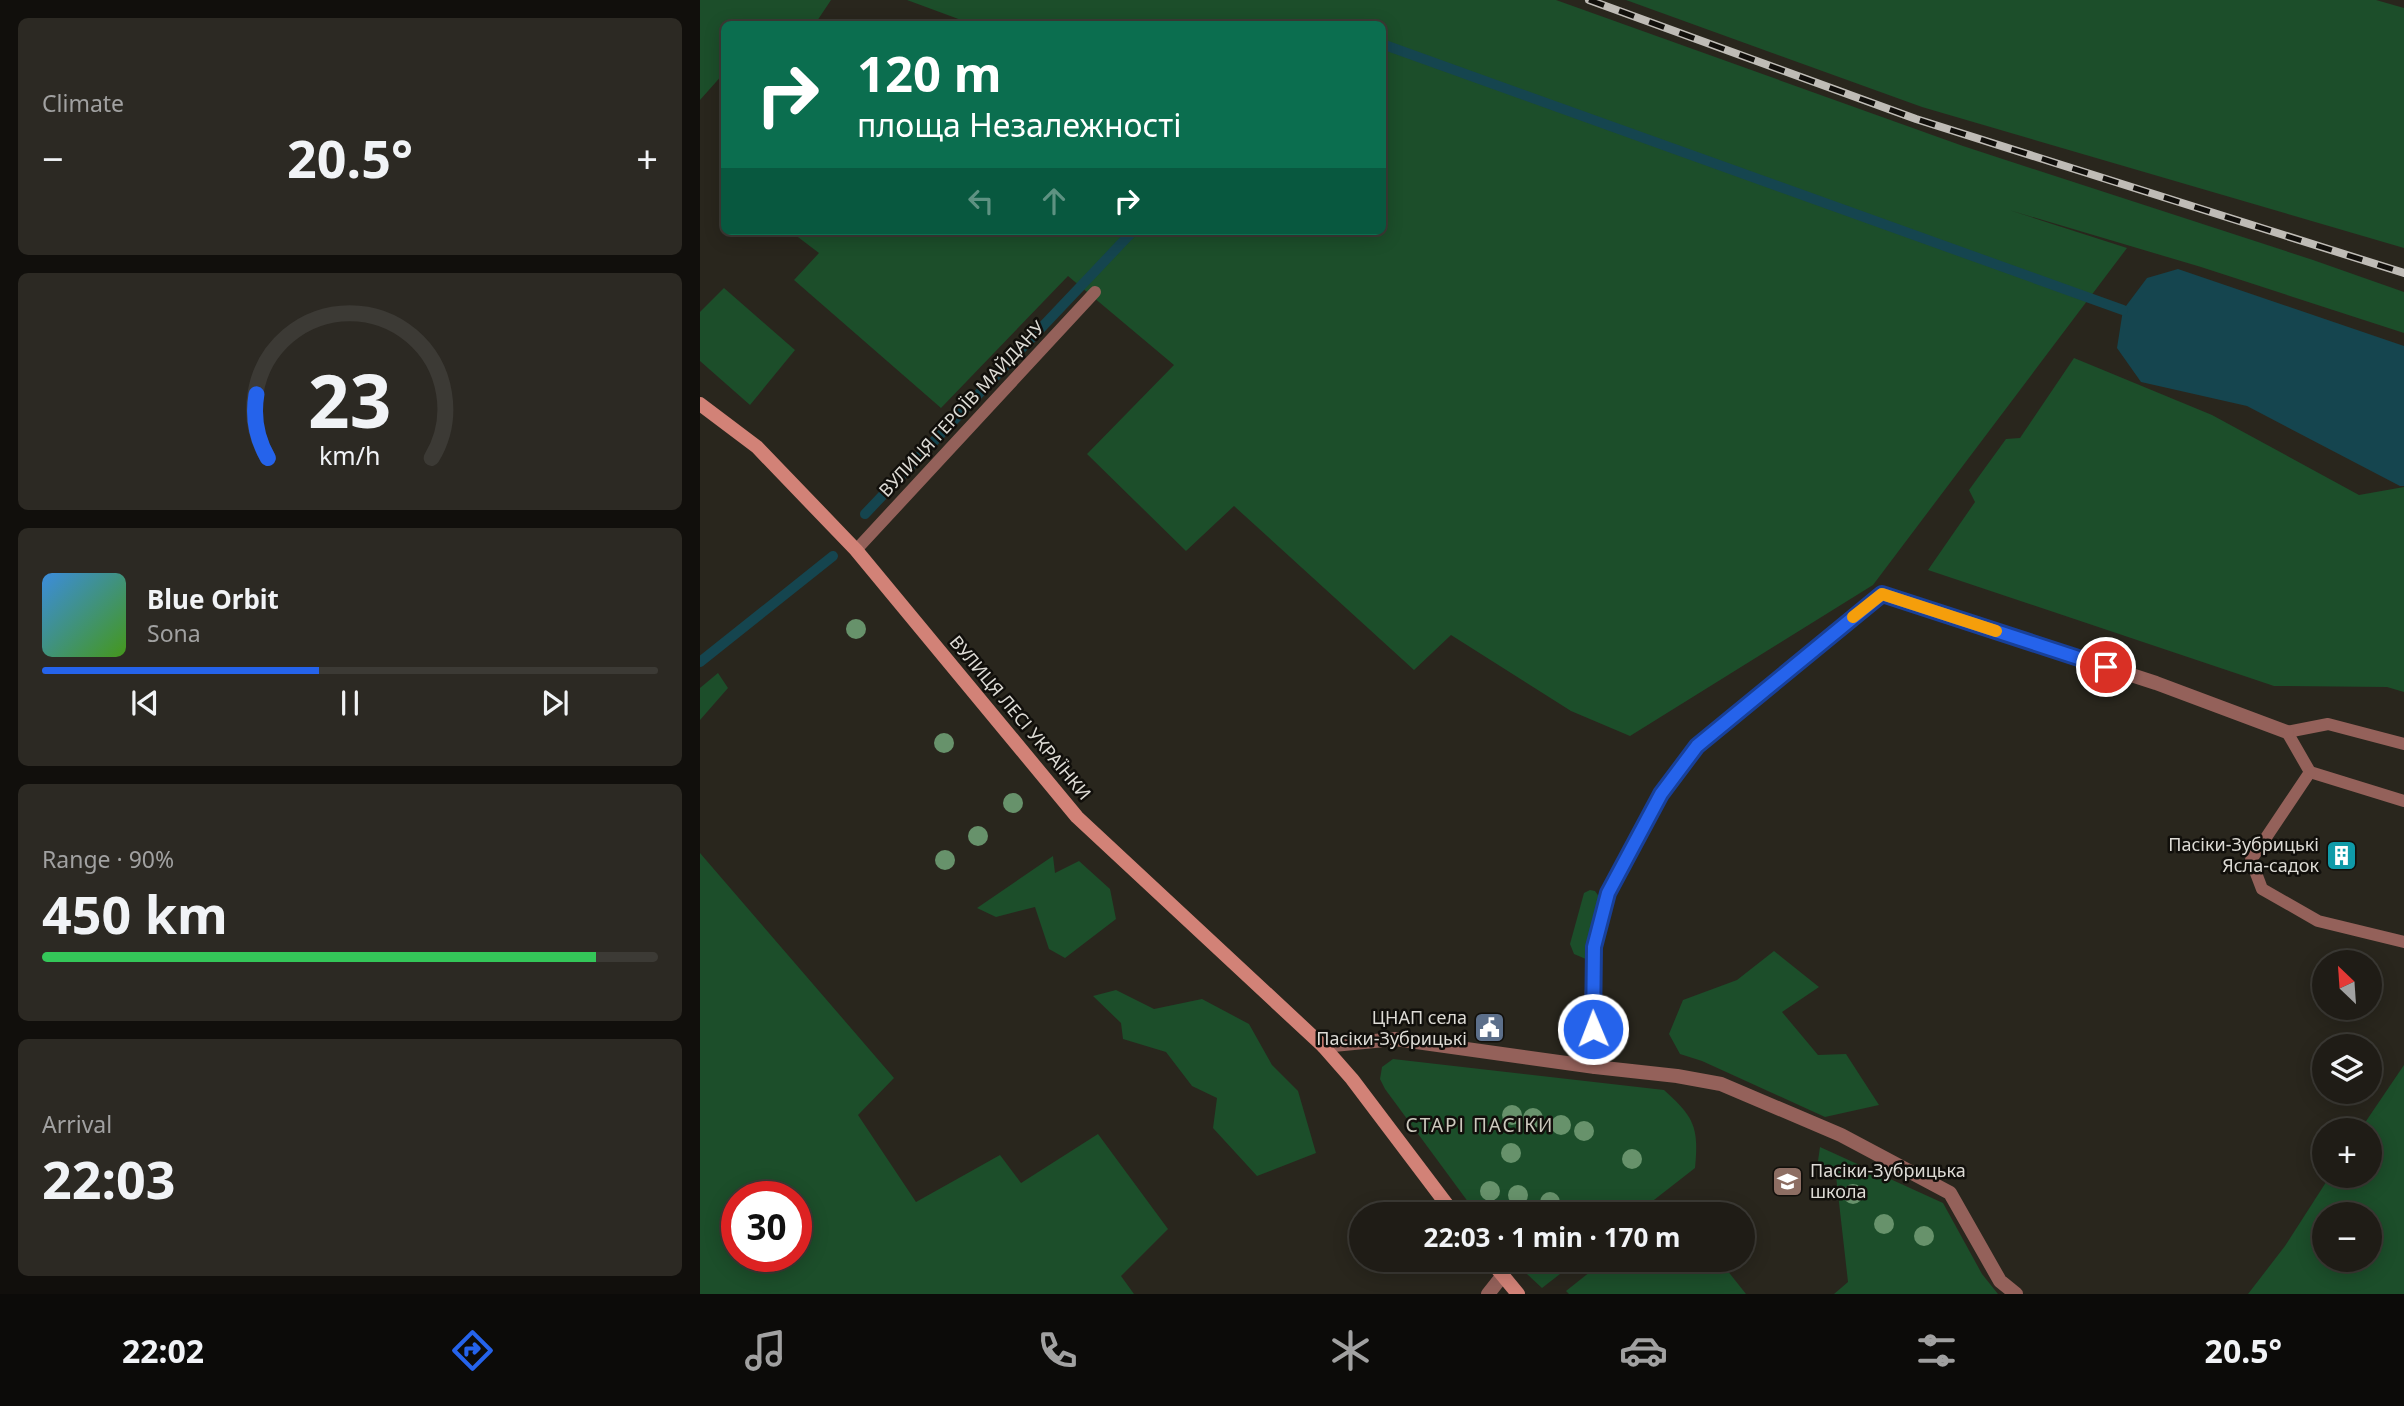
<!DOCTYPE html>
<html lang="en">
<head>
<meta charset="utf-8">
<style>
  body { margin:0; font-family:"Noto Sans",sans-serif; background:#2c2923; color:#f1f3f6; height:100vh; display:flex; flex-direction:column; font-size:26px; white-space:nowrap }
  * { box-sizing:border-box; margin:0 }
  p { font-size:23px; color:#a1a1a1 }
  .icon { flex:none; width:38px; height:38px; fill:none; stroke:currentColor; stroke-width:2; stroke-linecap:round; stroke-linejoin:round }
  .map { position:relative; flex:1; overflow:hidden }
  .drawer { display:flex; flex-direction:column; gap:18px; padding:18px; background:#110f0c; width:700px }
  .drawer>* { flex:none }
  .top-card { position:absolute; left:21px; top:21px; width:665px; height:214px; border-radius:10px; box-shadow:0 4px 18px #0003,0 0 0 2px #3c3a35; background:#0b6e4f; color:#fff; overflow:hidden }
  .needle { width:46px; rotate:335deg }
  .tools { position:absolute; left:1612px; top:950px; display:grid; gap:14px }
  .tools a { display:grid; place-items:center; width:70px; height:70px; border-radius:50%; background:#1f1c16; box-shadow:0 4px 18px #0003,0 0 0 2px #3c3a35; font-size:35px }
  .speed { position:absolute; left:21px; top:1181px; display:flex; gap:14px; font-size:35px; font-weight:700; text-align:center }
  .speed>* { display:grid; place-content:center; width:91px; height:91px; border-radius:50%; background:#1f1c16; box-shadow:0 4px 18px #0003,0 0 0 2px #3c3a35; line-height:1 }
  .speed .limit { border:10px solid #d22; background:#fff; color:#111 }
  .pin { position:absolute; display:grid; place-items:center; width:60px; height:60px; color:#fff; margin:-30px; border:4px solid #fff; border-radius:50%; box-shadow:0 2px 7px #0007 }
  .me { position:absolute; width:77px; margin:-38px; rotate:359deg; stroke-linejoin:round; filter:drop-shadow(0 0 5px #0008) }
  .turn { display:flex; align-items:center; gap:24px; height:147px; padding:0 21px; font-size:32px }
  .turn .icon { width:91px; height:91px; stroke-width:2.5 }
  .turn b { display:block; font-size:49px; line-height:60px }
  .lanes { display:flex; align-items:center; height:66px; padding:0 21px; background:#0003; justify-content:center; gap:35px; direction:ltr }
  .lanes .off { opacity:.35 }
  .big { font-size:52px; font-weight:700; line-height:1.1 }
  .drawer .card { flex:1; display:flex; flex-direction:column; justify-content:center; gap:10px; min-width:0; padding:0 24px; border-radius:10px; background:#2c2923 }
  .drawer .dial { align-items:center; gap:0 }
  .dial svg { height:182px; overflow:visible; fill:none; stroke:#3c3a35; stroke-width:7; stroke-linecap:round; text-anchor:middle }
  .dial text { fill:#f1f3f6; stroke:none }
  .song { display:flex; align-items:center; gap:21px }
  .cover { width:84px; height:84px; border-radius:10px; background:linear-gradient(135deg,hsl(210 70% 55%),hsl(100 70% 35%)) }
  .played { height:7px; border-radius:4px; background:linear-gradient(90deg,#2563eb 45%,#3c3a35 45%) }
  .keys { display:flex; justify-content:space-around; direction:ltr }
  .heat { display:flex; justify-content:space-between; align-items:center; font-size:38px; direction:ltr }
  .charge { height:10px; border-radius:5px; background:linear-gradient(90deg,#34c759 90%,#3c3a35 0) }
  .trip { position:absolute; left:649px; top:1202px; width:406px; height:70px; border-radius:35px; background:#1f1c16; box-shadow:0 4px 18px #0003,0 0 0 2px #3c3a35; font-weight:700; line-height:70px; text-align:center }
  .tab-bar { display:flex; height:112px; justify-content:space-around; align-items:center; background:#0c0b09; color:#a1a1a1 }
  .tab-bar .icon { width:49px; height:49px }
  .tab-bar .selected { color:#2563eb }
  .tab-bar b { font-size:32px; color:#f1f3f6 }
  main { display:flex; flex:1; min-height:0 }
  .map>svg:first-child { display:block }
  .green { fill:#1c4e2a; fill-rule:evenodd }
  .water { fill:#15454f }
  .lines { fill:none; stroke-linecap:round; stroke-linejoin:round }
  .stream { stroke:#15454f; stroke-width:10 }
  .lane { stroke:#94615a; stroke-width:12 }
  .street { stroke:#94615a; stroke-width:14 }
  .secondary { stroke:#d28277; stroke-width:14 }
  .rail-casing { stroke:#bfbcb6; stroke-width:8 }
  .rail { stroke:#110f0b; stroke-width:5; stroke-dasharray:16; stroke-linecap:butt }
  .tree { fill:#67926b }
  .route-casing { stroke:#184099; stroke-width:18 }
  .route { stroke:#2563eb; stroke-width:12 }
  .slow { stroke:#f59e0b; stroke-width:12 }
  .labels { text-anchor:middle; stroke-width:5; stroke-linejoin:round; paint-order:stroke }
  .street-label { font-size:18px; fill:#dddbd5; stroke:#110f0b }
  .poi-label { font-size:18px; fill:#dddbd5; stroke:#110f0b; text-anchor:end }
  .neighbourhood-label { font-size:19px; letter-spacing:2px; fill:#cdc9be; stroke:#110f0b }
</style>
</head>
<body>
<main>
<section class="drawer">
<div class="card"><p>Climate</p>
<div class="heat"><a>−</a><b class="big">20.5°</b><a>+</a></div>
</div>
<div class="card dial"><svg viewBox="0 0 100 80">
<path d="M14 69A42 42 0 1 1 86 69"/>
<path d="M14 69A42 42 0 0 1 9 41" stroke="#2563eb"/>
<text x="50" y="56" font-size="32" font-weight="700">23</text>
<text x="50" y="72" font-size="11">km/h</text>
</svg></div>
<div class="card">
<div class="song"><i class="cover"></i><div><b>Blue Orbit</b><p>Sona</p></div></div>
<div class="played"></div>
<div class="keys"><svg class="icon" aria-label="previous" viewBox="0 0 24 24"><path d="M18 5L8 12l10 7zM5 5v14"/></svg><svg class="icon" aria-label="pause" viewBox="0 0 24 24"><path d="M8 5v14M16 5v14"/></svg><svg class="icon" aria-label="next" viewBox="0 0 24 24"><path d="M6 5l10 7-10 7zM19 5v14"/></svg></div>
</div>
<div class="card"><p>Range · 90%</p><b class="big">450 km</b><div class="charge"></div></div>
<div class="card"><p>Arrival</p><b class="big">22:03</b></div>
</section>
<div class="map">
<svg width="1704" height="1294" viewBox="0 0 1704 1294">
  <rect width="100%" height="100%" fill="#29261d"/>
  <g class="green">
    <polygon points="0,0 131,0 115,24 24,24 24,73 0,100"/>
    <polygon points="207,0 856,0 1263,146 1613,260 1704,292 1704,333 1501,267 1309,210 1427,248 1173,585 930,736 871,711 751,635 714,670 534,506 486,551 387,454 474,365 368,276 241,408 94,280 119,253 90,231 682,231 682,24 272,24"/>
    <polygon points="926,0 1676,0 1704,8 1704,248 1222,107"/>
    <polygon points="24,288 95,350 50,405 0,361 0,312"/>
    <polygon points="1374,358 1512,415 1659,495 1704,487 1704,692 1687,687 1574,686 1228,570 1275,502 1269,490 1306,439 1320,438"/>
    <polygon points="18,673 28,688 0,720 0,688"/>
    <path d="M0,853l194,225 -36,37 58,87 84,-47 21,28 77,-49 70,95 -47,47 13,18h-434zM37,1197h59v59h-59z"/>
    <polygon points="353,856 355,873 379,861 410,889 416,919 365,958 349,949 335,907 296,917 277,908"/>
    <polygon points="890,890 895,891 905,905 893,962 874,954 870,944 884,893"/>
    <polygon points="1074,951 1119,987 1082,1012 1118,1055 1146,1054 1179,1105 1125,1117 1002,1061 980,1054 969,1034 983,1000 1037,980"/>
    <polygon points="416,990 454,1009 502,999 549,1024 572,1065 598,1091 616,1153 557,1176 513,1128 517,1098 492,1086 466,1052 423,1039 421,1023 393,996"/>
    <path d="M693,1059l271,31c30,27 35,37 31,78l-59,46h-159l-92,-125 -5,-10 2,-12z"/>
    <path d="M1704,1065v229h-156l37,-48 45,-70h40v-46h-10zM1624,1214h46v46h-46z"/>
    <polygon points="1120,1147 1243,1203 1282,1274 1298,1294 1134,1294 1148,1282 1136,1176 1118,1161"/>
    <polygon points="812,1260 878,1260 842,1288"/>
    <polygon points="905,1260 1019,1260 1046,1294 869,1294 866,1291"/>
  </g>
  <polygon class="water" points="1478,269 1704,346 1704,486 1700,486 1547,406 1441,382 1417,348 1423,310 1447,278"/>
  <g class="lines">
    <g class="stream">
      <polyline points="628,24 630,24"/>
      <polyline points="682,44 1423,310"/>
      <polyline points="165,514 433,231"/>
      <polyline points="0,662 133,556"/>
    </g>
    <g class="lane">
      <polyline points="156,550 395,292"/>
      <polyline points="1704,744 1628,724 1587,732 1610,772 1704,801"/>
      <polyline points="1610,772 1551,860 1562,889 1618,921 1704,942"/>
    </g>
    <g class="street">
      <polyline points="623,1046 695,1039 895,1067 977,1076 1021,1084 1141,1135 1250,1193 1300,1281 1316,1294"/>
      <polyline points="895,1067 891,1009 894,947 908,893 961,794 997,746 1182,594 1456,683 1587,732"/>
      <polyline points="788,1294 803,1275"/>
    </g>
    <g class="secondary">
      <polyline points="0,404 57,447 156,550 377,817 623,1046 652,1079 754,1214"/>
      <polyline points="790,1260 818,1294"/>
    </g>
    <defs>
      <polyline id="rail" points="889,0 1216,119 1704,273"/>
    </defs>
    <use href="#rail" class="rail-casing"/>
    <use href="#rail" class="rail"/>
  </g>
  <g class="tree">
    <circle cx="156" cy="629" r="10"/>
    <circle cx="244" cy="743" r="10"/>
    <circle cx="313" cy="803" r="10"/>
    <circle cx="278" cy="836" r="10"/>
    <circle cx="245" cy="860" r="10"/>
    <circle cx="812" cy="1115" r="10"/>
    <circle cx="833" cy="1118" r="10"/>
    <circle cx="861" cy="1125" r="10"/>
    <circle cx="884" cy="1131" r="10"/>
    <circle cx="811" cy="1153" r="10"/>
    <circle cx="932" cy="1159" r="10"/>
    <circle cx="790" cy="1191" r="10"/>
    <circle cx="1153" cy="1194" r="10"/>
    <circle cx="818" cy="1195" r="10"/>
    <circle cx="850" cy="1202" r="10"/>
    <circle cx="1184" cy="1224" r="10"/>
    <circle cx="1224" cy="1236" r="10"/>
  </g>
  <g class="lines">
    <defs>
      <polyline id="route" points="893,1029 894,947 908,893 961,794 997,746 1182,594 1406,667"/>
    </defs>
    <use href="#route" class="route-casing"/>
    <use href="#route" class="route"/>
    <polyline class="slow" points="1153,617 1182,594 1296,631"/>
  </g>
  <defs>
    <symbol id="building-square" viewBox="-11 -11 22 22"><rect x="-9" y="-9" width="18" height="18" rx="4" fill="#0f9aa8" stroke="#110f0b"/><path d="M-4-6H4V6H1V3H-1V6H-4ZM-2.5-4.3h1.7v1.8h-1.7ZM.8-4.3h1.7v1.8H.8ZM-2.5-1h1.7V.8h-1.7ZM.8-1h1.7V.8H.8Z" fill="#fff"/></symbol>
    <symbol id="civic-square" viewBox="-11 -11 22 22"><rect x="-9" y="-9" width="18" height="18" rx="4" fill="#5c6f8a" stroke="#110f0b"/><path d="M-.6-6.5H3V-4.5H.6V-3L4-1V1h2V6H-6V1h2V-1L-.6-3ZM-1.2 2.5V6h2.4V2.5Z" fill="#fff"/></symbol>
    <symbol id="school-square" viewBox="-11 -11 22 22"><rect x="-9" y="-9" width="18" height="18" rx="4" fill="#8d6e63" stroke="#110f0b"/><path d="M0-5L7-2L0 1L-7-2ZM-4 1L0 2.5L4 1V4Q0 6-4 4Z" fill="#fff"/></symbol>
  </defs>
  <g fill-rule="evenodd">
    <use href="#building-square" x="1624" y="838" width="35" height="35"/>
    <use href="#civic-square" x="772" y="1010" width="35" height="35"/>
    <use href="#school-square" x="1070" y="1164" width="35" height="35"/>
  </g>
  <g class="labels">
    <g class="street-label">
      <text transform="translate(262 409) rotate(-47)" y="6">ВУЛИЦЯ ГЕРОЇВ МАЙДАНУ</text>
      <text transform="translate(320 718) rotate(50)" y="6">ВУЛИЦЯ ЛЕСІ УКРАЇНКИ</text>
    </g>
    <g class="poi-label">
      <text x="1619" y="851">Пасіки-Зубрицькі<tspan x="1619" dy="21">Ясла-садок</tspan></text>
      <text x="767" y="1024">ЦНАП села<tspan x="767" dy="21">Пасіки-Зубрицькі</tspan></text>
      <text x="1110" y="1177" text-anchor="start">Пасіки-Зубрицька<tspan x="1110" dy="21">школа</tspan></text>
    </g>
    <g class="neighbourhood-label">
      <text x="780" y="1132">СТАРІ ПАСІКИ</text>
    </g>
  </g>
</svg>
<div class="tools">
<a><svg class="needle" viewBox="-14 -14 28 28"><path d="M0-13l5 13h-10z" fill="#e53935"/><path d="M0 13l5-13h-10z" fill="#a1a1a1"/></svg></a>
<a><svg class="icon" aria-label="layers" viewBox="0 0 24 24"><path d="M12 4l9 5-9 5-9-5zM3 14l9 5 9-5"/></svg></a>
<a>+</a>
<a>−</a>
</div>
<div class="speed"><div class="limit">30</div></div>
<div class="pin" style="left:1406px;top:667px;background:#d93025"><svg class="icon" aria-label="arrive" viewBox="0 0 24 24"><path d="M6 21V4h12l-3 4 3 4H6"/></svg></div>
<svg class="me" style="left:893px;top:1029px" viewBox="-20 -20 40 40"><circle r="17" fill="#2563eb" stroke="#fff" stroke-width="3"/><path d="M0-11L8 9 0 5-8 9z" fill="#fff"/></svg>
<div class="trip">22:03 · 1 min · 170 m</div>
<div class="top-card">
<div class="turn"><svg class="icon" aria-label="right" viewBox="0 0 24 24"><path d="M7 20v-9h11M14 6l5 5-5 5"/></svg><div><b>120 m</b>площа Незалежності</div></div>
<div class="lanes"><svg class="icon off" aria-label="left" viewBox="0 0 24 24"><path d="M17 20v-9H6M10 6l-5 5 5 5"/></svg><svg class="icon off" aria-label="ahead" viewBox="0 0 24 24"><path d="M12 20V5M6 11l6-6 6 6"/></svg><svg class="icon" aria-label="right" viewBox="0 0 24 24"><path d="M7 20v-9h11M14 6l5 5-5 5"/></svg></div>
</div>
</div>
</main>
<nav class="tab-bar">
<b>22:02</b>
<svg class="icon selected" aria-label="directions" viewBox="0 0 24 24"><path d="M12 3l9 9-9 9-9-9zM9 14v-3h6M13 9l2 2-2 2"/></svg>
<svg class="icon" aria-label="music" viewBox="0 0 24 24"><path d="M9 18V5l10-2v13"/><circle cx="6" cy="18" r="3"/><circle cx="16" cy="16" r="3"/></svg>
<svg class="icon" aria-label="phone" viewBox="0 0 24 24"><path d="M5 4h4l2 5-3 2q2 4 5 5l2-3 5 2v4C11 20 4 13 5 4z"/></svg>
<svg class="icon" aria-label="climate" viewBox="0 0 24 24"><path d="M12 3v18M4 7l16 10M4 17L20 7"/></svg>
<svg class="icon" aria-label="car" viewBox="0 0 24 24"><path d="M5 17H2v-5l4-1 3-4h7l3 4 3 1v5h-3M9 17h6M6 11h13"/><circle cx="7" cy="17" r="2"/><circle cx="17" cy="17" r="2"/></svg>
<svg class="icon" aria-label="filters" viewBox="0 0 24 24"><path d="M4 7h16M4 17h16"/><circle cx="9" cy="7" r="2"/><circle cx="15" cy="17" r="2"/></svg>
<b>20.5°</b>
</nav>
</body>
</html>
